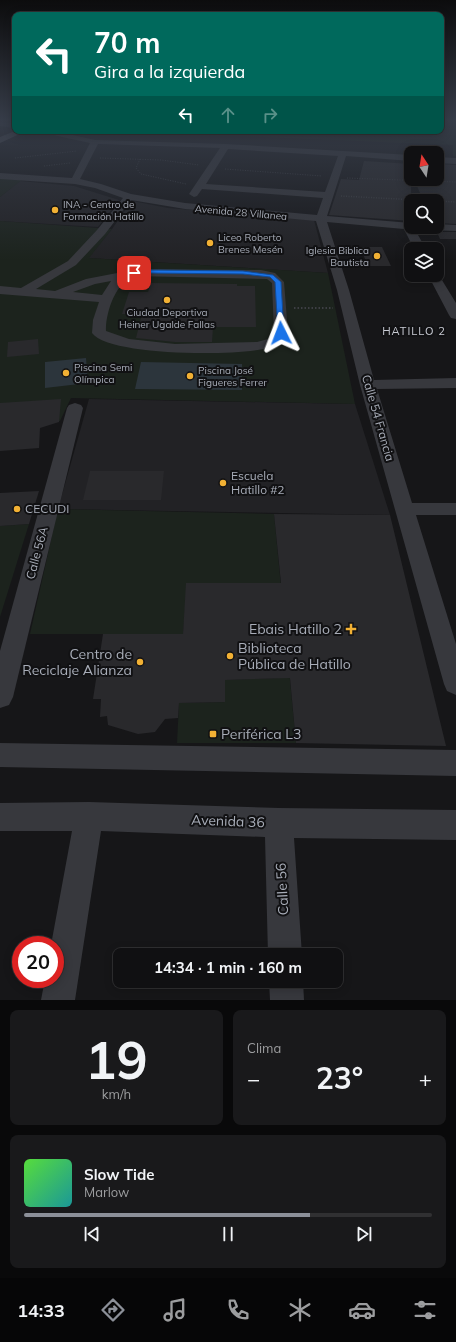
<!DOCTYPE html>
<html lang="es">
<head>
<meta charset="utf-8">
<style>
  body { margin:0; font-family:Mulish,sans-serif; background:#19191b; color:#f1f3f6; height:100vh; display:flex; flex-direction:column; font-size:15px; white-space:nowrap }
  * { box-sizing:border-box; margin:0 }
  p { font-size:13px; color:#9c9d9f }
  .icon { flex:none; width:22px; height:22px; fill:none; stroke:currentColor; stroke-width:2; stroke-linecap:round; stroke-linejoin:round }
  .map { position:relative; height:1000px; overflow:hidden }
  .panel { display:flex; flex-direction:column; gap:10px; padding:10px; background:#09090a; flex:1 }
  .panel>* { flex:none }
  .hud { position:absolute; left:12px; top:12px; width:432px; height:122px; border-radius:8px; box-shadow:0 2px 10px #0003,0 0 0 1px #303032; background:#00695c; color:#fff; overflow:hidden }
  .needle { width:26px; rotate:348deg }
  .tools { position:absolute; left:404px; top:146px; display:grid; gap:8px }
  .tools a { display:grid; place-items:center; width:40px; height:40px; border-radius:8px; background:#101012; box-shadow:0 2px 10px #0003,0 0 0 1px #303032; font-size:20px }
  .speed { position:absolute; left:12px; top:936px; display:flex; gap:8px; font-size:20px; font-weight:700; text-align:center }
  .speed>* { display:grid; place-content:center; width:52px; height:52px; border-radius:50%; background:#101012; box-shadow:0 2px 10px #0003,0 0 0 1px #303032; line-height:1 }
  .speed .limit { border:6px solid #d22; background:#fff; color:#111 }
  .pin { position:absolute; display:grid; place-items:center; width:34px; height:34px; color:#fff; margin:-17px; border-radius:8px; box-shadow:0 2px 6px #0006 }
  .me { position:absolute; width:44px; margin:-22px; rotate:357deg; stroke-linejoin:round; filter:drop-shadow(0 0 3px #0008) }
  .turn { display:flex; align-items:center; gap:14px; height:84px; padding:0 16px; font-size:18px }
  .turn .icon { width:52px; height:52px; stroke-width:2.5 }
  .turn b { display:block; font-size:28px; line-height:34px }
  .lanes { display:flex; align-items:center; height:38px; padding:0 16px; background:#0003; justify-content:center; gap:20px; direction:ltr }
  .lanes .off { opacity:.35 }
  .big { font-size:30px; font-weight:700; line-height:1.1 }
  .panel .tile { flex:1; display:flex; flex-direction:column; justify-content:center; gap:6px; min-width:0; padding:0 14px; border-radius:8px; background:#19191b }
  .panel .dial { align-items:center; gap:0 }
  .dial b { font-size:52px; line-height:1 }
  .song { display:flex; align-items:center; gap:12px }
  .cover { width:48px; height:48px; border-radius:6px; background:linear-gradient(135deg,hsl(110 70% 55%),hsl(180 70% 35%)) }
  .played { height:4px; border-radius:2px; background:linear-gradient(90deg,#8c9099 70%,#303032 70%) }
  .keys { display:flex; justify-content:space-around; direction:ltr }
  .heat { display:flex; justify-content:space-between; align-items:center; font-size:22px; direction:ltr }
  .panel .tiles { flex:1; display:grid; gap:10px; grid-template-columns:1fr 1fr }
  .tile:last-child { grid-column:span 2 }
  .trip { position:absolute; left:113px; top:948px; width:230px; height:40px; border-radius:8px; background:#101012; box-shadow:0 2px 10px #0003,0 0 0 1px #303032; font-weight:700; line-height:40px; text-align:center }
  .tabs { display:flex; height:64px; justify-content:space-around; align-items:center; background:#060607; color:#9c9d9f }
  .tabs .icon { width:28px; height:28px }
  .tabs .selected { color:#8c9099 }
  .tabs b { font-size:18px; color:#f1f3f6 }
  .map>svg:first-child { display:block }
  .built { fill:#222225 }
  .green { fill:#1c231d }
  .water { fill:#2c353c }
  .building { fill:#29292c }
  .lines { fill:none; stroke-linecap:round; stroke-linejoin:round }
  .path-far2 { stroke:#3d3f44; stroke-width:1; stroke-dasharray:1 1.5; stroke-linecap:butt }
  .path-far1 { stroke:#3d3f44; stroke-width:1.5; stroke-dasharray:1 1.5; stroke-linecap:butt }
  .path { stroke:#3d3f44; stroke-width:2; stroke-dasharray:1.5 2; stroke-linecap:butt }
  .minor { fill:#37383d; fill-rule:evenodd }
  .major { fill:#53555c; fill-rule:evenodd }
  .route { fill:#1a73e8; stroke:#114b97 }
  .poi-dot { fill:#f2b134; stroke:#111113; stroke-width:1.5 }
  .labels { text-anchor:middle; stroke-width:4; stroke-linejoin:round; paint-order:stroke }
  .far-poi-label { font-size:10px; fill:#a8adb8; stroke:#111113; text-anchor:start }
  .far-street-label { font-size:10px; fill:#a8adb8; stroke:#111113 }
  .far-neighbourhood-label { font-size:11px; letter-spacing:1px; fill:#c9ccd4; stroke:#111113 }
  .street-label { font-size:12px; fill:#a8adb8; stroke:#111113 }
  .poi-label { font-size:12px; fill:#a8adb8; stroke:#111113; text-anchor:start }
  .near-poi-label { font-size:14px; fill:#a8adb8; stroke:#111113; text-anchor:end }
  .near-street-label { font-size:14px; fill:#a8adb8; stroke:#111113 }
</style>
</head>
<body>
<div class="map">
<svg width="456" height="1000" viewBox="0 0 456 1000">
  <rect width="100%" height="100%" fill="#161618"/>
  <g class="built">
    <polygon points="20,181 74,186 119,200 98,227 0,221 0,197"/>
    <polygon points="132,201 168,208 314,220 328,273 88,258 112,229"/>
    <polygon points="89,399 355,404 390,515 58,509"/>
  </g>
  <g class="green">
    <polygon points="441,120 456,120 456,156 453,156 453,145 209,135 211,131 441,131"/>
    <polygon points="0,178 23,179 0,197"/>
    <polygon points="0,221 112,229 89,258 328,273 355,404 71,398 60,421 0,425"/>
    <polygon points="58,509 274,514 296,743 177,743 179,703 224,702 225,680 279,678 274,583 187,583 183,634 30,634"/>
    <polygon points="29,524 0,617 0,526"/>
  </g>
  <g class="water">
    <polygon points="86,358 88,383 45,388 45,362"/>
    <polygon points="141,362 242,364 242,390 135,389"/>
  </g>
  <g class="building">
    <polygon points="364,161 411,164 411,221 329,215 341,179 359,180"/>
    <polygon points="437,164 456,165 456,224 437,223 437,201 423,200 414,179 437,179"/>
    <polygon points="437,232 456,232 456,239 440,239"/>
    <polygon points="360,247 382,247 391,266 368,266"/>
    <polygon points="151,283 237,284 237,286 255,286 256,327 213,327 212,342 175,342 136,338 142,314 122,314 129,292 148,292"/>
    <polygon points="38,339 39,354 7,357 8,342"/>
    <polygon points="61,399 59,422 40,428 39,448 0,451 0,403"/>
    <polygon points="90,471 164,471 161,500 83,500"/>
    <polygon points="39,491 29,524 0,526 0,493"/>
    <polygon points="274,514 390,515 446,746 296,743 290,678 225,680 225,702 179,703 178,718 165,719 155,732 138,734 108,725 107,716 100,717 101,699 93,699 103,634 183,634 186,583 281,583"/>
  </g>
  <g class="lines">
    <g class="path-far2">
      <polyline points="15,158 77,151"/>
      <polyline points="100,158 161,160 199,165"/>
      <polyline points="140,159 136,168 141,174 186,184"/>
      <polyline points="44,166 70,163"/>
      <polyline points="225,169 322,176"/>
      <polyline points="347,178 456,182"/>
    </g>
    <polyline class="path-far1" points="341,196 456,202"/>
    <polyline class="path" points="294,308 333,308"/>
    <g class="minor">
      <polygon points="0,122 15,124 15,128 0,126"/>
      <path d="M40,131h15l40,9 131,4 185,11v6l-65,-5 -19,60 84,7v4h5l-2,1 12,21h-12l-10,-20 -77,-7 22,68 25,90 82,-2v10l-79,1 35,114h44v12h-40l40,129v51l-9,-4 -3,-7 -84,-299 -23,-95 -21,-69 -131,-12 -54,-9 -26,34 -29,31 -40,24 19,2 31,-12 52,-10 123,1 14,3 9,9 4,51c-3,5 -7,11 -13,13 -26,11 -166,11 -183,-13l1,-13 6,-18 -99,-8v-8l21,2 47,-27 29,-31 26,-32 -28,-10 -20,-4 -75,-5v-6l72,5 18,-35 -46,-10zM98,144l122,4 -31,46 5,3 3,-1 5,-7 121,9 -6,17 -132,-12 -54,-9 -30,-10 -21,-5zM228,149l110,7 -13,36 -119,-8zM135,276l132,3 5,4 2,50 -6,6 -11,3 -82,2 -46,-5 -23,-8c-1,-17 10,-51 29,-55zM111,281l-9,14 -29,-3 22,-8z"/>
      <polygon points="437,157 456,158 456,164 437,163"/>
      <polygon points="437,224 456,225 456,231 428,230 423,227 437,227"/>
      <polygon points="437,272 456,303 456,319 451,318 449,315 428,275 437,275"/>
      <polygon points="75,403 81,405 83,408 13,697 9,705 0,708 0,651 67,408 69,405"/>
      <polygon points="0,743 456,750 456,776 0,767"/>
      <polygon points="89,802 279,808 456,810 456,840 294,838 302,955 268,955 265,837 101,831 75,1000 41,1000 45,979 55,979 55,945 51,945 72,831 0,831 0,803"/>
      <polygon points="269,981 303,981 304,1000 270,1000"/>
    </g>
    <polygon class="major" points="15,131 26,131 0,143 0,137"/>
  </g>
  <linearGradient id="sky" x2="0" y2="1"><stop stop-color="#0c0c0d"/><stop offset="0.46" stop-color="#363c48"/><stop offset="1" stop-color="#363c48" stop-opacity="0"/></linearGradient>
  <rect width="456" height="260" fill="url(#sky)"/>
  <polygon class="route" points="149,270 243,271 273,275 281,282 284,333 281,335 278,333 275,282 270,277 243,274 149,273 134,275 131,273 134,271"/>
  <g class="poi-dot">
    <circle cx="55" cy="210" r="4"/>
    <circle cx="210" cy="243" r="4"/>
    <circle cx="377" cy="256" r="4"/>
    <circle cx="167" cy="300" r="4"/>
    <circle cx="66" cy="373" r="4"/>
    <circle cx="190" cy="376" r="4"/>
    <circle cx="223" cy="483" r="4"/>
    <circle cx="17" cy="509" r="4"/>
    <path d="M349 623h4v4h4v4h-4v4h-4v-4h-4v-4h4z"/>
    <circle cx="230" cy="656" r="4"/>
    <circle cx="140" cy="662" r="4"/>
    <rect x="209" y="730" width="8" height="8" rx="2"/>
  </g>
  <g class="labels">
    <g class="far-poi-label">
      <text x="63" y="208">INA - Centro de<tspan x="63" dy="12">Formación Hatillo</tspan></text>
      <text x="218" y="241">Liceo Roberto<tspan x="218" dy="12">Brenes Mesén</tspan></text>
      <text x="369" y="254" text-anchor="end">Iglesia Biblica<tspan x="369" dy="12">Bautista</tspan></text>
      <text x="167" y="316" text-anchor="middle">Ciudad Deportiva<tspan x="167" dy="12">Heiner Ugalde Fallas</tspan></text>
      <text x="74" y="371">Piscina Semi<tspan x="74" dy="12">Olímpica</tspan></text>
      <text x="198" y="374">Piscina José<tspan x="198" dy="12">Figueres Ferrer</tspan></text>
    </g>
    <g class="far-street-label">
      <text transform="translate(241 212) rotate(5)" y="4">Avenida 28 Villanea</text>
    </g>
    <g class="far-neighbourhood-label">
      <text x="414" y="335">HATILLO 2</text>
    </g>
    <g class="street-label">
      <text transform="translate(378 418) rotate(74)" y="4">Calle 54 Francia</text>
      <text transform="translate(37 553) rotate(-75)" y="4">Calle 56A</text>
    </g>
    <g class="poi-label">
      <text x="231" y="480">Escuela<tspan x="231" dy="14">Hatillo #2</tspan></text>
      <text x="25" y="513">CECUDI</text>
    </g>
    <g class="near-poi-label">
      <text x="342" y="634">Ebais Hatillo 2</text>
      <text x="238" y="653" text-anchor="start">Biblioteca<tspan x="238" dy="16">Pública de Hatillo</tspan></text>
      <text x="132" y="659">Centro de<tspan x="132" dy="16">Reciclaje Alianza</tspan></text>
      <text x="221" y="739" text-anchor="start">Periférica L3</text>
    </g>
    <g class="near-street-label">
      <text transform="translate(228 821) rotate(2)" y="5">Avenida 36</text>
      <text transform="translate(282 889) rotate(-93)" y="5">Calle 56</text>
    </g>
  </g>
</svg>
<div class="tools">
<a><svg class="needle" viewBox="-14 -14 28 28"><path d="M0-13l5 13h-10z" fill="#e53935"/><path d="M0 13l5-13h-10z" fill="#9c9d9f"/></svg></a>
<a><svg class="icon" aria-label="search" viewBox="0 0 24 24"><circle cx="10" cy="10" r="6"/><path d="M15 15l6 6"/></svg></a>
<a><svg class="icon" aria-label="layers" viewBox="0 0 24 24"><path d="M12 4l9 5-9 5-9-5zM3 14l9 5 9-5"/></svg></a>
</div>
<div class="speed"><div class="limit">20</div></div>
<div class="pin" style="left:134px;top:273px;background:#d93025"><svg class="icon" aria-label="arrive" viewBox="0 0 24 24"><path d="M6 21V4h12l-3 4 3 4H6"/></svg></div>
<svg class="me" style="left:281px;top:333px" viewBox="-20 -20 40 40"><path d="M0-17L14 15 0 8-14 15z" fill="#1a73e8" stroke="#fff" stroke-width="4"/></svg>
<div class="trip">14:34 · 1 min · 160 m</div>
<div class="hud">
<div class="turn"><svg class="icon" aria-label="left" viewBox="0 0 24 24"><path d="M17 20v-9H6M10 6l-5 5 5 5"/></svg><div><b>70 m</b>Gira a la izquierda</div></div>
<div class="lanes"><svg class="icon" aria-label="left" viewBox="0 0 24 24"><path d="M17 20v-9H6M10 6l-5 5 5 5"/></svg><svg class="icon off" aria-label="ahead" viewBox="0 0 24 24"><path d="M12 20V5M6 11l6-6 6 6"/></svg><svg class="icon off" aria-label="right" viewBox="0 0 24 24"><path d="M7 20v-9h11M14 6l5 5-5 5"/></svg></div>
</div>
</div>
<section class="panel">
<div class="tiles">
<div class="tile dial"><b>19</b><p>km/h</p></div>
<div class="tile"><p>Clima</p>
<div class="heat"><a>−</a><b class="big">23°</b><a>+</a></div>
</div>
<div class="tile">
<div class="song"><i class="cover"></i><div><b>Slow Tide</b><p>Marlow</p></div></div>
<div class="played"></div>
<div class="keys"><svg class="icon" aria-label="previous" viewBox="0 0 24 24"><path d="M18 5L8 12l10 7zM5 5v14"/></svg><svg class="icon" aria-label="pause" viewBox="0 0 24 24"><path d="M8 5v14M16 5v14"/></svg><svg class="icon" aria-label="next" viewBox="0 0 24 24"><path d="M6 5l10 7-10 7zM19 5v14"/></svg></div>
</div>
</div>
</section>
<nav class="tabs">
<b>14:33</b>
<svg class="icon selected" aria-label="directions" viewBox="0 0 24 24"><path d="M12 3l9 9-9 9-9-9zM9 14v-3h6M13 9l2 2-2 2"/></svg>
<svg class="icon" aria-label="music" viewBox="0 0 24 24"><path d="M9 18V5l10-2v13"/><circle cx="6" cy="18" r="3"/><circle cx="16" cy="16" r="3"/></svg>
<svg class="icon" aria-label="phone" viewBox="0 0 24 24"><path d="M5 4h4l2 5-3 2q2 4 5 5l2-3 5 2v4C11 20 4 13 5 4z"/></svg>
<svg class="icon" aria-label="climate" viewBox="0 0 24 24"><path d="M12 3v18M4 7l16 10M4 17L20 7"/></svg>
<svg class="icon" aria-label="car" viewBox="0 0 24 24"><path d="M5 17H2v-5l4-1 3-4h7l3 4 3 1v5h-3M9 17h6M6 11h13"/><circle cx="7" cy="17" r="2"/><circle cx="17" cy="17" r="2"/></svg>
<svg class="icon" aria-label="filters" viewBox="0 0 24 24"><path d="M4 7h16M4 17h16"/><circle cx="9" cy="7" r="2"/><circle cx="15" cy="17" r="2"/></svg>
</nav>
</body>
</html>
